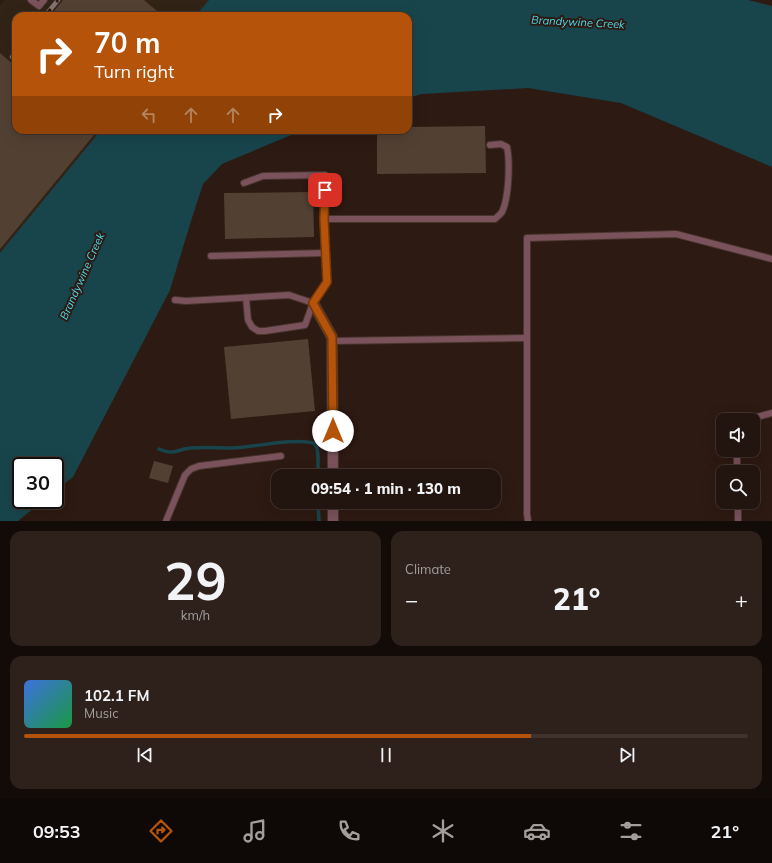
<!DOCTYPE html>
<html lang="en">
<head>
<meta charset="utf-8">
<style>
  body { margin:0; font-family:Mulish,sans-serif; background:#2e211c; color:#f1f3f6; height:100vh; display:flex; flex-direction:column; font-size:15px; white-space:nowrap }
  * { box-sizing:border-box; margin:0 }
  p { font-size:13px; color:#a29e9e }
  .icon { flex:none; width:22px; height:22px; fill:none; stroke:currentColor; stroke-width:2; stroke-linecap:round; stroke-linejoin:round }
  .map { position:relative; height:521px; overflow:hidden }
  .drawer { display:flex; flex-direction:column; gap:10px; padding:10px; background:#130b08; flex:1 }
  .drawer>* { flex:none }
  .guide { position:absolute; left:12px; top:12px; width:400px; height:122px; border-radius:12px; box-shadow:0 4px 16px #0002,0 0 0 1px #3f332e; background:#b45309; color:#fff; overflow:hidden }
  .buttons { position:absolute; left:716px; top:413px; display:grid; gap:8px }
  .buttons a { display:grid; place-items:center; width:44px; height:44px; border-radius:8px; background:#22140e; box-shadow:0 4px 16px #0002,0 0 0 1px #3f332e; font-size:20px }
  .speed { position:absolute; left:12px; top:457px; display:flex; gap:8px; font-size:20px; font-weight:700; text-align:center }
  .speed>* { display:grid; place-content:center; width:52px; height:52px; border-radius:50%; background:#22140e; box-shadow:0 4px 16px #0002,0 0 0 1px #3f332e; line-height:1 }
  .speed .limit { border:2px solid #111; border-radius:6px; background:#fff; color:#111 }
  .pin { position:absolute; display:grid; place-items:center; width:34px; height:34px; color:#fff; margin:-17px; border-radius:8px; box-shadow:0 2px 6px #0006 }
  .me { position:absolute; width:44px; margin:-22px; rotate:0deg; stroke-linejoin:round; filter:drop-shadow(0 0 3px #0008) }
  .turn { display:flex; align-items:center; gap:14px; height:84px; padding:0 16px; font-size:18px }
  .turn .icon { width:52px; height:52px; stroke-width:2.5 }
  .turn b { display:block; font-size:28px; line-height:34px }
  .lanes { display:flex; align-items:center; height:38px; padding:0 16px; background:#0003; justify-content:center; gap:20px; direction:ltr }
  .lanes .off { opacity:.35 }
  .big { font-size:30px; font-weight:800; line-height:1.1 }
  .drawer .widget { flex:1; display:flex; flex-direction:column; justify-content:center; gap:6px; min-width:0; padding:0 14px; border-radius:12px; background:#2e211c }
  .drawer .dial { align-items:center; gap:0 }
  .dial b { font-size:52px; line-height:1 }
  .song { display:flex; align-items:center; gap:12px }
  .cover { width:48px; height:48px; border-radius:6px; background:linear-gradient(135deg,hsl(220 70% 55%),hsl(140 70% 35%)) }
  .played { height:4px; border-radius:2px; background:linear-gradient(90deg,#b45309 70%,#3f332e 70%) }
  .keys { display:flex; justify-content:space-around; direction:ltr }
  .heat { display:flex; justify-content:space-between; align-items:center; font-size:22px; direction:ltr }
  .drawer .tiles { flex:1; display:grid; gap:10px; grid-template-columns:1fr 1fr }
  .widget:last-child { grid-column:span 2 }
  .trip { position:absolute; left:271px; top:469px; width:230px; height:40px; border-radius:12px; background:#22140e; box-shadow:0 4px 16px #0002,0 0 0 1px #3f332e; font-weight:800; line-height:40px; text-align:center }
  .tab-bar { display:flex; height:64px; justify-content:space-around; align-items:center; background:#0e0806; color:#a29e9e }
  .tab-bar .icon { width:28px; height:28px }
  .tab-bar .selected { color:#b45309 }
  .tab-bar b { font-size:18px; color:#f1f3f6 }
  .map>svg:first-child { display:block }
  .industrial { fill:#312416 }
  .water { fill:#18454c }
  .lines { fill:none; stroke-linecap:round; stroke-linejoin:round }
  .stream { stroke:#18454c; stroke-width:3.5 }
  .building { fill:#524133 }
  .service-casing { stroke:#47342d; stroke-width:8 }
  .minor-casing { stroke:#47342d; stroke-width:12 }
  .service { stroke:#7a525b; stroke-width:6 }
  .minor { stroke:#7a525b; stroke-width:10 }
  .rail-casing { stroke:#83726b; stroke-width:4.5 }
  .rail { stroke:#2d1a12; stroke-width:3; stroke-dasharray:9; stroke-linecap:butt }
  .route-casing { stroke:#753606; stroke-width:10 }
  .route { stroke:#b45309; stroke-width:7 }
  .labels { text-anchor:middle; stroke-width:4; stroke-linejoin:round; paint-order:stroke }
  .water-label { font-size:11px; font-style:italic; fill:#4cdcf3; stroke:#2d1a12 }
</style>
</head>
<body>
<div class="map">
<svg width="772" height="521" viewBox="0 0 772 521">
  <rect width="100%" height="100%" fill="#2d1a12"/>
  <polygon class="industrial" points="4,0 209,0 195,16 16,16 16,130 101,130 0,253 0,6"/>
  <g class="water">
    <polygon points="209,0 748,0 772,6 772,167 621,103 528,88 422,94 408,98 408,16 195,16"/>
    <polygon points="101,130 303,130 222,164 203,184 191,221 170,290 73,477 55,491 55,466 21,466 21,500 44,500 18,521 0,521 0,253"/>
  </g>
  <g class="lines">
    <g class="stream">
      <path d="M159,449c17,7 17,0 32,-1 14,-1 27,0 41,0 26,-1 57,-10 82,-5l3,5 1,8v20"/>
      <polyline points="318,502 319,521"/>
    </g>
  </g>
  <g class="building">
    <polygon points="63,0 144,0 163,16 50,16"/>
    <polygon points="0,53 16,67 16,130 98,130 0,249"/>
    <polygon points="485,126 486,173 377,174 377,130 408,130 408,127"/>
    <polygon points="313,192 314,237 225,239 224,193"/>
    <polygon points="308,339 315,411 231,419 224,347"/>
    <polygon points="154,461 173,466 168,483 149,478"/>
  </g>
  <g class="lines">
    <defs>
      <g id="service">
        <polyline points="31,0 39,6 44,0"/>
        <polyline points="244,183 263,176 325,175 324,219 327,282 313,303 305,325 265,331 258,331 252,327 248,320 246,298"/>
        <path d="M324,219h171c2,-2 5,-4 7,-7 7,-14 8,-50 5,-65l-6,-3 -11,1"/>
        <polyline points="211,256 325,253"/>
        <polyline points="175,300 186,301 289,295 313,303"/>
        <polyline points="332,341 527,338"/>
        <polyline points="746,420 772,413"/>
        <polyline points="737,450 737,472"/>
        <polyline points="738,502 738,521"/>
        <polyline points="166,521 185,475 191,469 199,466 281,456"/>
        <polyline points="528,521 527,514 527,238 676,234 772,259"/>
      </g>
      <g id="minor">
        <polyline points="313,303 332,337 332,341 333,476"/>
        <polyline points="333,502 333,521"/>
      </g>
    </defs>
    <use href="#service" class="service-casing"/>
    <use href="#minor" class="minor-casing"/>
    <use href="#service" class="service"/>
    <use href="#minor" class="minor"/>
    <defs>
      <g id="rail">
        <polyline points="45,16 58,0"/>
        <polyline points="12,57 16,52"/>
      </g>
    </defs>
    <use href="#rail" class="rail-casing"/>
    <use href="#rail" class="rail"/>
  </g>
  <g class="lines">
    <defs>
      <polyline id="route" points="325,190 324,219 327,282 313,303 332,337 333,431"/>
    </defs>
    <use href="#route" class="route-casing"/>
    <use href="#route" class="route"/>
  </g>
  <g class="labels">
    <g class="water-label">
      <text transform="translate(578 22) rotate(3)" y="4">Brandywine Creek</text>
      <text transform="translate(82 276) rotate(-66)" y="4">Brandywine Creek</text>
    </g>
  </g>
</svg>
<div class="buttons">
<a><svg class="icon" aria-label="sound" viewBox="0 0 24 24"><path d="M4 9h4l5-4v14l-5-4H4zM17 9q2 3 0 6"/></svg></a>
<a><svg class="icon" aria-label="search" viewBox="0 0 24 24"><circle cx="10" cy="10" r="6"/><path d="M15 15l6 6"/></svg></a>
</div>
<div class="speed"><div class="limit">30</div></div>
<div class="pin" style="left:325px;top:190px;background:#d93025"><svg class="icon" aria-label="arrive" viewBox="0 0 24 24"><path d="M6 21V4h12l-3 4 3 4H6"/></svg></div>
<svg class="me" style="left:333px;top:431px" viewBox="-20 -20 40 40"><circle r="19" fill="#fff"/><path d="M0-13L10 11 0 6-10 11z" fill="#b45309"/></svg>
<div class="trip">09:54 · 1 min · 130 m</div>
<div class="guide">
<div class="turn"><svg class="icon" aria-label="right" viewBox="0 0 24 24"><path d="M7 20v-9h11M14 6l5 5-5 5"/></svg><div><b>70 m</b>Turn right</div></div>
<div class="lanes"><svg class="icon off" aria-label="left" viewBox="0 0 24 24"><path d="M17 20v-9H6M10 6l-5 5 5 5"/></svg><svg class="icon off" aria-label="ahead" viewBox="0 0 24 24"><path d="M12 20V5M6 11l6-6 6 6"/></svg><svg class="icon off" aria-label="ahead" viewBox="0 0 24 24"><path d="M12 20V5M6 11l6-6 6 6"/></svg><svg class="icon" aria-label="right" viewBox="0 0 24 24"><path d="M7 20v-9h11M14 6l5 5-5 5"/></svg></div>
</div>
</div>
<section class="drawer">
<div class="tiles">
<div class="widget dial"><b>29</b><p>km/h</p></div>
<div class="widget"><p>Climate</p>
<div class="heat"><a>−</a><b class="big">21°</b><a>+</a></div>
</div>
<div class="widget">
<div class="song"><i class="cover"></i><div><b>102.1 FM</b><p>Music</p></div></div>
<div class="played"></div>
<div class="keys"><svg class="icon" aria-label="previous" viewBox="0 0 24 24"><path d="M18 5L8 12l10 7zM5 5v14"/></svg><svg class="icon" aria-label="pause" viewBox="0 0 24 24"><path d="M8 5v14M16 5v14"/></svg><svg class="icon" aria-label="next" viewBox="0 0 24 24"><path d="M6 5l10 7-10 7zM19 5v14"/></svg></div>
</div>
</div>
</section>
<nav class="tab-bar">
<b>09:53</b>
<svg class="icon selected" aria-label="directions" viewBox="0 0 24 24"><path d="M12 3l9 9-9 9-9-9zM9 14v-3h6M13 9l2 2-2 2"/></svg>
<svg class="icon" aria-label="music" viewBox="0 0 24 24"><path d="M9 18V5l10-2v13"/><circle cx="6" cy="18" r="3"/><circle cx="16" cy="16" r="3"/></svg>
<svg class="icon" aria-label="phone" viewBox="0 0 24 24"><path d="M5 4h4l2 5-3 2q2 4 5 5l2-3 5 2v4C11 20 4 13 5 4z"/></svg>
<svg class="icon" aria-label="climate" viewBox="0 0 24 24"><path d="M12 3v18M4 7l16 10M4 17L20 7"/></svg>
<svg class="icon" aria-label="car" viewBox="0 0 24 24"><path d="M5 17H2v-5l4-1 3-4h7l3 4 3 1v5h-3M9 17h6M6 11h13"/><circle cx="7" cy="17" r="2"/><circle cx="17" cy="17" r="2"/></svg>
<svg class="icon" aria-label="filters" viewBox="0 0 24 24"><path d="M4 7h16M4 17h16"/><circle cx="9" cy="7" r="2"/><circle cx="15" cy="17" r="2"/></svg>
<b>21°</b>
</nav>
</body>
</html>
